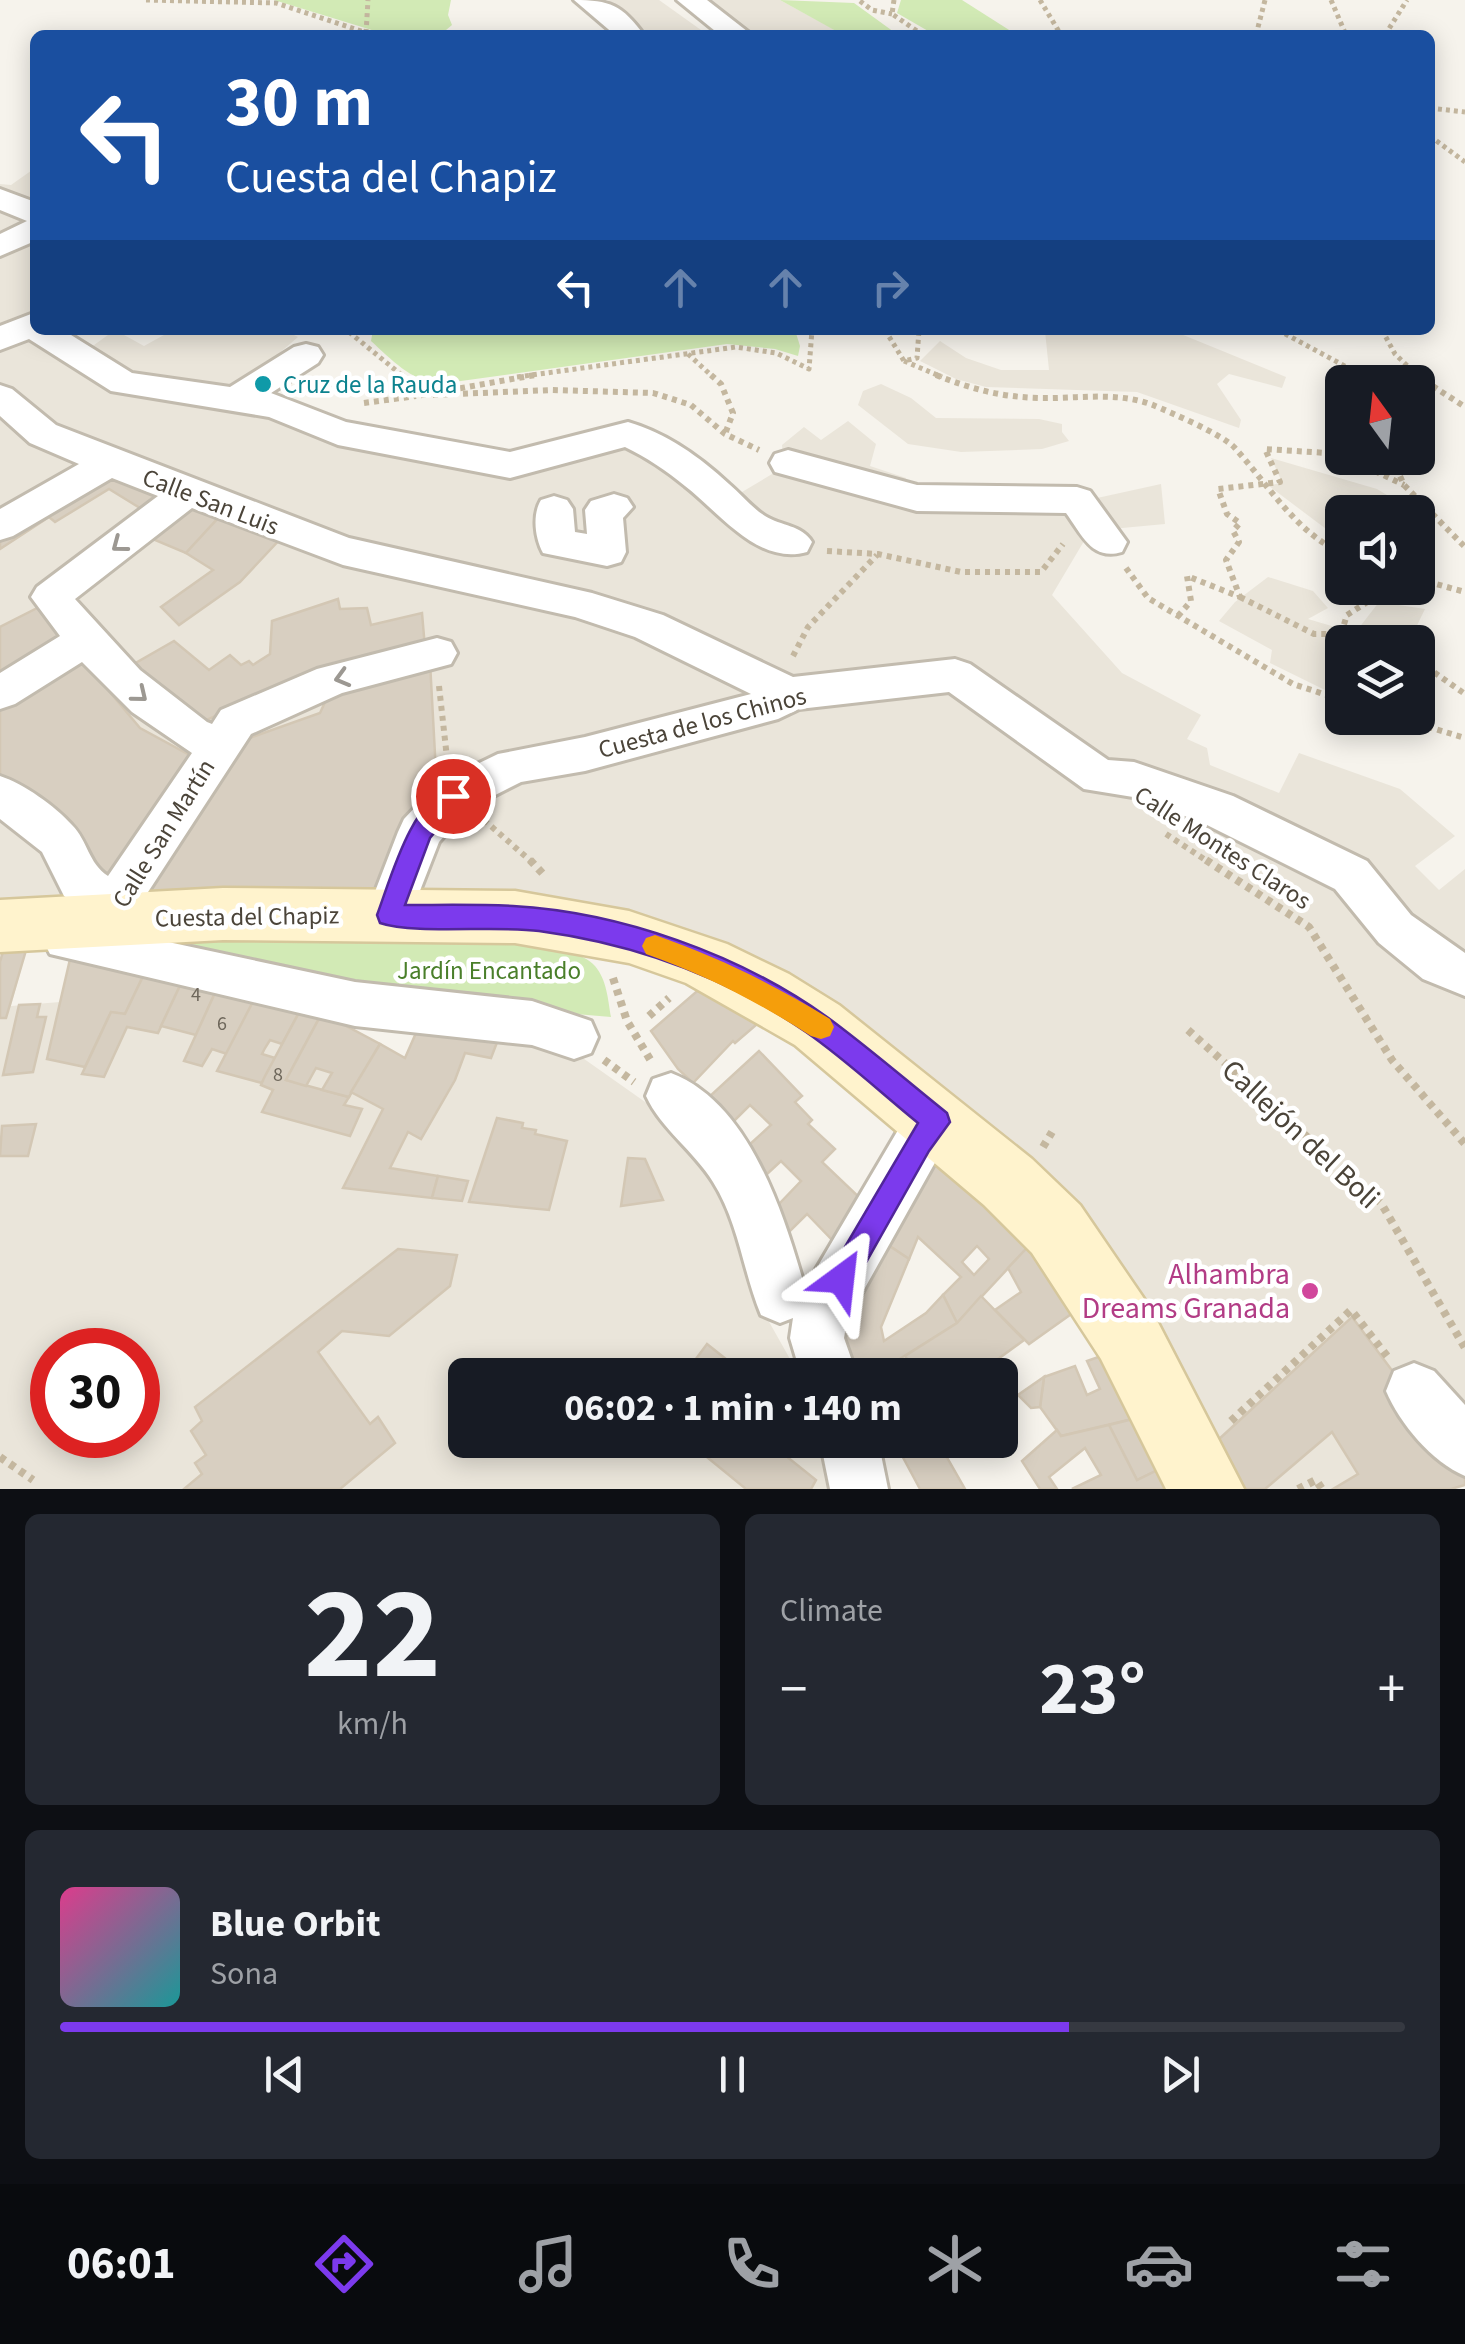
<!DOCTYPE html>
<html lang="en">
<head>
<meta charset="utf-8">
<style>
  body { margin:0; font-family:"Source Sans 3",sans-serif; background:#242831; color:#f1f3f6; height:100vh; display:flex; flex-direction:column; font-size:38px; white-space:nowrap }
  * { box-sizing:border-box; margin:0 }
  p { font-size:32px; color:#9ea1a6 }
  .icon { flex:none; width:55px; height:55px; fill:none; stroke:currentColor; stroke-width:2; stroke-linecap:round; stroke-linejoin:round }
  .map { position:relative; height:1489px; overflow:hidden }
  .sheet { display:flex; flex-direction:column; gap:25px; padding:25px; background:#0d0f14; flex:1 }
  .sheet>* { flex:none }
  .guide { position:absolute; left:30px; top:30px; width:1405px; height:305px; border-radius:15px; box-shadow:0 5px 25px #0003; background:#1a4fa0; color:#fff; overflow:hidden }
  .needle { width:65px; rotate:345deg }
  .fabs { position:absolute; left:1325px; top:365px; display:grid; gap:20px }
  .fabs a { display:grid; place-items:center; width:110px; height:110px; border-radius:15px; background:#171b24; box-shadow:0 5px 25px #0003; font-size:50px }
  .speed { position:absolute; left:30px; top:1328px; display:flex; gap:20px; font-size:50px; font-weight:700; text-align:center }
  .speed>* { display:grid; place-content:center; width:130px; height:130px; border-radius:50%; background:#171b24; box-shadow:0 5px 25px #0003; line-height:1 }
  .speed .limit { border:15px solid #d22; background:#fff; color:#111 }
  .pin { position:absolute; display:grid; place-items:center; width:85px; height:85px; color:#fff; margin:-42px; border:5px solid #fff; border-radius:50%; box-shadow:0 2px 10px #0007 }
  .me { position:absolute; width:110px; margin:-55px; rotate:30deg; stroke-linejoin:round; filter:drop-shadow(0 0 8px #0008) }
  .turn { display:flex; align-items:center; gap:35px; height:210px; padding:0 30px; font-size:45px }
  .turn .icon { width:130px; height:130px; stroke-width:2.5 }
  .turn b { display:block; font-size:70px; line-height:85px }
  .lanes { display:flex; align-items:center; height:95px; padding:0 30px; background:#0003; justify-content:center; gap:50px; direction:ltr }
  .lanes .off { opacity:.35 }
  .big { font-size:75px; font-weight:700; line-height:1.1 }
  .sheet .tile { flex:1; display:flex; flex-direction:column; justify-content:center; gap:15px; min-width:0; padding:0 35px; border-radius:15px; background:#242831 }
  .sheet .dial { align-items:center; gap:0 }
  .dial b { font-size:130px; line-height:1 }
  .song { display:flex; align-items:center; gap:30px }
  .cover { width:120px; height:120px; border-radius:15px; background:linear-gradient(135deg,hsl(330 70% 55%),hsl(180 70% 35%)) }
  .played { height:10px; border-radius:5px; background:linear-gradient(90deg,#7c3aed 75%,#363941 75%) }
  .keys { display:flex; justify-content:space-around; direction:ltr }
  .heat { display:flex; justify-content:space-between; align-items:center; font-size:55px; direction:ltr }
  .sheet .tiles { flex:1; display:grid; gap:25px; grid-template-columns:1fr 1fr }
  .tile:last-child { grid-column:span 2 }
  .trip { position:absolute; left:448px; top:1358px; width:570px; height:100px; border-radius:15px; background:#171b24; box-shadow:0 5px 25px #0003; font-weight:700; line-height:100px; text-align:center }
  .tabs { display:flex; height:160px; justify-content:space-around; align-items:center; background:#090b0e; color:#9ea1a6 }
  .tabs .icon { width:70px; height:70px }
  .tabs .active { color:#7c3aed }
  .tabs b { font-size:45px; color:#f1f3f6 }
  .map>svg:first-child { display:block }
  .residential { fill:#eae5da; fill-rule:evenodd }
  .green { fill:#d2eab5 }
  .building { fill:#d8cfc1; stroke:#d3c7b4; stroke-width:2.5; fill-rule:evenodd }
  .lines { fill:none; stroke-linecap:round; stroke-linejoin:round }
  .street-casing { stroke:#c2bbae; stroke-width:6 }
  .secondary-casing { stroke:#d6c79b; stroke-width:5 }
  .path-far2 { stroke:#c4b79f; stroke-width:5; stroke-dasharray:4 4; stroke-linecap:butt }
  .path-far1 { stroke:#c4b79f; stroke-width:6; stroke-dasharray:5 5; stroke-linecap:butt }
  .path { stroke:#c4b79f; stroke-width:8; stroke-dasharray:6 6; stroke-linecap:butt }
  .street { fill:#fff; fill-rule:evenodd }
  .secondary { fill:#fff3cd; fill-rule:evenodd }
  .oneway { stroke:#9c9892 }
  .route { fill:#7c3aed; stroke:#51269a; stroke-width:2.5 }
  .slow { fill:#f59e0b }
  .culture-dot { fill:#0f9aa8; stroke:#fff; stroke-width:4 }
  .hotel-dot { fill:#d1479c; stroke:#fff; stroke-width:4 }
  .labels { text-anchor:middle; stroke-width:9; stroke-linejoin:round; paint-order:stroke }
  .number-label { font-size:20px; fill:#6e675b }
  .culture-label { font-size:25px; fill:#0d838f; stroke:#fff; text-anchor:start }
  .street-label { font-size:25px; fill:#4b4439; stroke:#fff }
  .park-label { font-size:25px; fill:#4a7f2a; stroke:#fff }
  .near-street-label { font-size:30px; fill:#4b4439; stroke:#fff }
  .near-hotel-label { font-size:30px; fill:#b23c85; stroke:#fff; text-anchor:end }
</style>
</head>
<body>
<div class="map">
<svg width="1465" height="1489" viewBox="0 0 1465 1489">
  <rect width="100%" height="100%" fill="#f6f3ec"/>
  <g class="residential">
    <polygon points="609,0 659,0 708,35 634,35 602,3"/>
    <polygon points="697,0 780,0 837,31 827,35 748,35"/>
    <polygon points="35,168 35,330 67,330 87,350 115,330 144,346 173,330 284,330 298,337 233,393 276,422 510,480 623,436 720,505 784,467 782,445 804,427 821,440 848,421 876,444 870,466 906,478 900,490 1088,500 1161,484 1165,524 1090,531 1052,595 1122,673 1201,715 1187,739 1207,748 1210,765 1279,793 1299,753 1400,789 1455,836 1415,866 1439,890 1465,869 1465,1485 1453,1489 1230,1489 1107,1261 629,927 0,924 0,184 11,185"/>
    <polygon points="1171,330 1286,377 1282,388 1229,374 1217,384 1241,420 1239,428 1137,392 986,387 956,379 920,361 940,341 966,358 1001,370 1049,370 1045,331"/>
    <polygon points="881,384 911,398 936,418 1039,419 1062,424 1062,432 1069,441 1042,449 961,452 908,444 858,405 863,391"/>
    <polygon points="1271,458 1377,489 1392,498 1384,512 1342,512 1342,541 1269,486 1282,482"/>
    <polygon points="1268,577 1313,591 1328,608 1308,619 1355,633 1379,602 1425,609 1409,642 1342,642 1342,692 1325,690 1270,663 1272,650 1219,621 1235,602"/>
    <path d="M32,930l-21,76 49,-4 11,-47 255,60 78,43 19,-41 147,32 78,55 77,74 41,101 -12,16 45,80h-334v65h361l4,39 -3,10h-827v-558zM52,1350h86v85h-86z"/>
  </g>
  <g class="green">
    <polygon points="274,0 451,0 448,15 452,25 440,35 388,35"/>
    <polygon points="780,0 854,3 894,32 827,35 836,31"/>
    <polygon points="901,0 962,0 1017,35 935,35 897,13"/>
    <path d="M795,330l5,16 -2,10 -23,-7 -48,-5 -288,40c-29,-4 -47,-24 -68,-43l2,-11z"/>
    <path d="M390,926c39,5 184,13 205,40 12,14 13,34 16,51l-257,-22 -210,-45 6,-23z"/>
  </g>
  <g class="building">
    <polygon points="106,470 157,496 140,508 109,489 55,522 49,517 0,549 0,531"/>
    <polygon points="186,501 222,514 186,553 143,535"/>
    <polygon points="222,514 283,536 240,582 179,625 161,607 213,570 186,553"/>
    <polygon points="338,599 340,609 367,608 371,625 422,613 425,648 279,687 198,724 127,668 174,641 209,670 230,655 241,665 249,661 253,665 270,654 272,621"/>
    <polygon points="47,603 75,640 0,686 0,627"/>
    <polygon points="77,653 140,728 195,758 109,886 0,790 0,699"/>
    <polygon points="430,662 437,791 375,905 126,912 238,742 320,713 332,687"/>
    <polygon points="32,930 6,1018 0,1018 0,962 9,931"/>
    <polygon points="71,955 148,966 125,1014 111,1012 85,1067 47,1059"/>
    <polygon points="148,966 186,973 158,1033 127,1027 104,1077 82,1074 111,1012 125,1014"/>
    <polygon points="186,973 220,982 196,1035 161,1026"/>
    <polygon points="710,980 770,1013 735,1043 733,1041 693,1083 678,1069 651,1031"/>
    <polygon points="220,982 258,992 227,1054 212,1049 202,1066 184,1061"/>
    <polygon points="258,992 302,1007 282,1044 270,1040 265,1048 262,1054 275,1058 262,1083 217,1071"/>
    <polygon points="40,1004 37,1017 46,1017 33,1072 3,1075 19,1005"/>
    <polygon points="302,1007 322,1013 286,1080 349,1097 344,1105 362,1109 350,1136 262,1112 273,1090 261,1085 264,1078"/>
    <polygon points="322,1013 380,1044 349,1097 322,1090 332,1073 316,1068 306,1086 286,1080"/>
    <polygon points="423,1017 501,1032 491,1058 465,1053 455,1080 421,1139 408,1132 390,1168 438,1176 432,1198 343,1188 383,1109 351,1092 380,1044 405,1058"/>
    <polygon points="759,1051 802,1096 795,1102 812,1120 808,1124 835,1149 822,1162 862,1200 839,1247 807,1214 788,1233 779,1204 801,1181 781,1161 767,1174 748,1146 771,1125 750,1105 733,1122 709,1097"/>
    <polygon points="497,1118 523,1123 522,1128 536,1130 535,1134 567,1141 549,1210 469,1202"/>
    <polygon points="36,1124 28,1156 0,1156 2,1126"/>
    <path d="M926,1156l115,77 -84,90 -14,-28 18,-18 -43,-40 -9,22 -30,-20zM977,1246l12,13 -15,16 -12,-13z"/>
    <polygon points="628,1158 645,1159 663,1200 621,1206"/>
    <polygon points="438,1176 468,1181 462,1201 432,1198"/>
    <polygon points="1041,1233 1091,1300 1029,1344 995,1310 1021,1292 1008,1268"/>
    <polygon points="879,1239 909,1259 881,1327 884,1341 926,1313 943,1295 957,1323 874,1375 848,1375 835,1336"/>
    <polygon points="398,1249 457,1255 450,1286 389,1336 342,1331 318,1352 370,1424 378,1417 395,1443 340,1489 184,1489 202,1474 195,1463 206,1455 191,1431 202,1421 195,1407"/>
    <polygon points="981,1296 1024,1340 976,1375 918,1375 905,1356 957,1323"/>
    <polygon points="1352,1317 1465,1468 1465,1485 1451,1489 1333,1489 1358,1474 1332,1432 1265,1489 1235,1489 1205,1452"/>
    <polygon points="707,1344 746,1375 684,1375"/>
    <polygon points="1121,1349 1149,1415 1061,1436 1040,1407 1044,1377 1075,1366 1087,1395 1100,1389 1087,1361"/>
    <polygon points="1044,1377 1040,1407 1031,1408 1018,1395"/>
    <polygon points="1149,1415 1170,1464 1137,1480 1109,1425"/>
    <polygon points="1109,1425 1137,1480 1170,1464 1181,1489 1072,1489 1101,1475 1085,1448 1049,1477 1057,1489 1040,1489 1022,1461 1057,1430 1061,1436"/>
    <polygon points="686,1440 789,1440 781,1452 816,1480 811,1489 746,1489"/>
    <polygon points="915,1440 937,1440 965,1489 920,1489 899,1450"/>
  </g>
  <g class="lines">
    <defs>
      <g id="street">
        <path d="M574,0c36,0 48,5 70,35h-29z"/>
        <polygon points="677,0 707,0 752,35 720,35"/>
        <polygon points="0,189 35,202 35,241 0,256 0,234 27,221 0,210"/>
        <path d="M31,314l4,1v15h28l69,43 98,14 64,-40 12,-3 12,3 5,8 -5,8 -47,30 75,29 164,30 118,-30c38,11 72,35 101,62 12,10 23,24 36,32 16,10 37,9 47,26l-5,10c-49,14 -88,-40 -122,-66 -18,-15 -39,-29 -60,-39l-115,31 -172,-33 -69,-28 -158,-26 -82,-52 -29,11v-24z"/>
        <path d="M0,385l12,4 44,36 293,113 243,55 71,22 130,62 162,-18 15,5 138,96 26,2 99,34 134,65 44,54 54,38v43l-42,-17 -44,-36 -44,-54 -134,-67 -68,-25 -49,-8 -135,-97 -150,17 -21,10 -193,52 -64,11 -53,27 -29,33 -34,87 -16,6 -16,-6 -7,-14 32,-83 6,-13 34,-36 60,-29 87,-17 166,-43 -116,-57 -60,-20 -232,-52 -151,-57 -117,91 65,71 67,52 5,2 9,-14 96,-41 120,-31 14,4 6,11 -6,11 -109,29 -91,41 -116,178 -9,21 229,49 177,19 59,20 7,16 -7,16 -17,6 -42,-14 -177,-19 -305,-72 -7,-14 9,-23 16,-6 18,9 3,-8 -25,-16 -22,-44 -42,-33v-43c24,8 55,30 72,49 16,16 16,38 36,51l84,-123 -60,-41 -50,-50 -67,42 -15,5v-36l60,-37 -29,-39 6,-10 121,-91 -46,-18 -99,58 -13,4v-31l79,-45 -49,-21 -30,-27z"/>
        <path d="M788,450l129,35 160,2 13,4 37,51 -5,10c-30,9 -40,-17 -56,-39l-149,-2 -142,-39 -5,-9 5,-9z"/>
        <path d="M614,494l13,4 6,9 -10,11 3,34 -5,10 -14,4 -64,-13c-8,-15 -11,-38 -2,-53l13,-4 13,4 6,9 2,23 12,2 -2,-24 6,-9z"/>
        <path d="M671,1073c79,30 113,142 134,215l96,-163 18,-20 18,-7 18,7 7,17 -7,17 -18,20 -90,161 -3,18 13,37h-56l-11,-37 3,-20 -13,5 -19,-8c-18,-43 -22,-92 -48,-133 -19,-31 -52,-53 -67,-86l7,-17z"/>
        <path d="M1414,1363l20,8 31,34v71c-33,-14 -65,-52 -79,-85l8,-20z"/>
        <polygon points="820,1440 878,1440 888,1489 830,1489"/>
      </g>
      <polygon id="secondary" points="223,888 515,891 629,911 727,944 789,974 839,1005 1032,1159 1080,1205 1151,1309 1244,1489 1166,1489 1101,1359 1032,1253 984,1205 795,1045 686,983 629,963 515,943 223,940 0,952 0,900"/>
    </defs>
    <use href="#street" class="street-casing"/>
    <use href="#secondary" class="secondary-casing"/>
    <g class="path-far2">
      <polyline points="146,0 276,3 373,35"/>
      <polyline points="894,0 892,14 923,35"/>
      <polyline points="1040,0 1061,35"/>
      <polyline points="1331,0 1346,35"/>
      <polyline points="860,1 872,10 892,14"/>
      <polyline points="366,33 368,0"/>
      <polyline points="1256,35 1265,0"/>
      <polyline points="1385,35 1407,0"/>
      <polyline points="1430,108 1465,112"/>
      <polyline points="1430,136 1465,162"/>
      <polyline points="885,330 904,361 917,358 919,330"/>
      <polyline points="1278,330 1354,371 1357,377"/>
      <polyline points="1382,330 1395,354 1419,377"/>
      <polyline points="349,332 404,377"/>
      <polyline points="688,354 713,377"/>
      <polyline points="904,361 942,377"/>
      <polyline points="517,377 736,347 776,353 809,369 812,330"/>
    </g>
    <g class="path-far1">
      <polyline points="402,375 416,396 535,375"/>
      <polyline points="711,375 721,384 733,413 725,434"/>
      <path d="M936,375c35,14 65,22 103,23 38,1 77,-7 114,7 19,8 68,29 81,42 33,36 62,86 108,106"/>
      <polyline points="1356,375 1359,382"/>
      <polyline points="1416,375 1465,407"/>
      <polyline points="433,395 552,390 653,393 691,405 725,434 759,450"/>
      <polyline points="364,403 416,396"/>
      <polyline points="1348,458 1404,485"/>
      <polyline points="1392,458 1404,485 1465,547"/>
      <polyline points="827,551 878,554 961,572 1041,572 1063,544"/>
      <polyline points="1126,568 1148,598 1293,684 1342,700"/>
      <polyline points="1418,579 1465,592"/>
      <polyline points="1240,597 1314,634 1341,634 1365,642"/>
      <polyline points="1178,616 1191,601 1187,576 1240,597 1226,560 1239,542 1233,531 1240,523 1227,514 1218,489 1280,482 1265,449 1342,454"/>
      <polyline points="1341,634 1347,615 1372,599 1365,588"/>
      <polyline points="793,656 808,627 877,555"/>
      <polyline points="1418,661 1465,694"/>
      <polyline points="439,686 447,758"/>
      <polyline points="1399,718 1465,738"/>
      <polyline points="484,820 533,863"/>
      <polyline points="1166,834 1210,863"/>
    </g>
    <g class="path">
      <polyline points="530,860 545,876"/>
      <polyline points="1206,860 1309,927 1392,1060 1465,1144"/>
      <polyline points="613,978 627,1021 651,1061"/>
      <polyline points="649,1016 669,998"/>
      <polyline points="1188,1030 1381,1203 1465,1348"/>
      <polyline points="604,1060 634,1082"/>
      <polyline points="1043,1147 1052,1132"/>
      <polyline points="1231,1421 1351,1310 1387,1356"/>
      <polyline points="0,1457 33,1480"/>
      <polyline points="1298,1489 1316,1480 1322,1489"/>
    </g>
    <use href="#street" class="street"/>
    <use href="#secondary" class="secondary"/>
  </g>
  <defs><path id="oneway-chevron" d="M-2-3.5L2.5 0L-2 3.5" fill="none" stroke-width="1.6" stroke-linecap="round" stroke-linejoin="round" transform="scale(2.5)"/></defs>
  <g class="oneway">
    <use href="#oneway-chevron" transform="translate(119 545) rotate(143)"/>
    <use href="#oneway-chevron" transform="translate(342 678) rotate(164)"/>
    <use href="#oneway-chevron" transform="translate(140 695) rotate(39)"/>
  </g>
  <path class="route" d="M453,786l8,3 4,7 -35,42 -25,67c36,0 72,-1 108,1 107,6 226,48 314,111 41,30 80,64 120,96l3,9 -21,29 -78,138 -10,4 -10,-4 -5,-10 92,-156c-37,-30 -73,-64 -112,-91 -80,-55 -171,-88 -267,-101 -43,-6 -124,4 -159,-8l-3,-8c14,-37 34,-115 76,-129z"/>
  <path class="slow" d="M655,935c63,22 118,49 175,84l4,8 -4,9 -9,3 -10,-3c-53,-34 -105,-61 -165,-82l-4,-8 4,-8z"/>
  <circle class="culture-dot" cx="263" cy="384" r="10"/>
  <circle class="hotel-dot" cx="1310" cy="1291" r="10"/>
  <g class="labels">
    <g class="number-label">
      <text x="196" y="1001">4</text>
      <text x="222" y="1030">6</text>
      <text x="278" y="1081">8</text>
    </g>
    <g class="culture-label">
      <text x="283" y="393">Cruz de la Rauda</text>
    </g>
    <g class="street-label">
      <text transform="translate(211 501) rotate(21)" y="9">Calle San Luis</text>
      <text transform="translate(702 722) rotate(-15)" y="9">Cuesta de los Chinos</text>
      <text transform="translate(163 833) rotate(-58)" y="9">Calle San Martín</text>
      <text transform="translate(1223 847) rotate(33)" y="9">Calle Montes Claros</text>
      <text transform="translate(247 916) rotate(-1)" y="9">Cuesta del Chapiz</text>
    </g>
    <g class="park-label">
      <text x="489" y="979">Jardín Encantado</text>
    </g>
    <g class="near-street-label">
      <text transform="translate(1301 1134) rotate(43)" y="10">Callejón del Boli</text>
    </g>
    <g class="near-hotel-label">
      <text x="1290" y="1284">Alhambra<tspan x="1290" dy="34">Dreams Granada</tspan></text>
    </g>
  </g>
</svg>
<div class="fabs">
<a><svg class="needle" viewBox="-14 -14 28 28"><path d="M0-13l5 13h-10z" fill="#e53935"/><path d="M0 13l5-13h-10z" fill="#9ea1a6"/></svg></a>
<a><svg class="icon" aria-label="sound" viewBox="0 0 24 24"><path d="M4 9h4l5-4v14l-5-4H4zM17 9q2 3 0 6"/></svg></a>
<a><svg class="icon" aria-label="layers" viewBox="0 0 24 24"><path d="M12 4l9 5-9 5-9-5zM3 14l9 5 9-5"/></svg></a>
</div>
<div class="speed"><div class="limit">30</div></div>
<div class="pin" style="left:453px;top:796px;background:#d93025"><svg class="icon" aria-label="arrive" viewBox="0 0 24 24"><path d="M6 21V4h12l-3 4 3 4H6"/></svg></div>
<svg class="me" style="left:841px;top:1279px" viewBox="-20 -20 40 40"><path d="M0-17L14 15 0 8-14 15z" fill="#7c3aed" stroke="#fff" stroke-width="4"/></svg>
<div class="trip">06:02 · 1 min · 140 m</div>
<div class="guide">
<div class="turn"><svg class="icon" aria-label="left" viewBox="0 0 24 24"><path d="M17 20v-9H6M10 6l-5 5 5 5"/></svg><div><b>30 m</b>Cuesta del Chapiz</div></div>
<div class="lanes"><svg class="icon" aria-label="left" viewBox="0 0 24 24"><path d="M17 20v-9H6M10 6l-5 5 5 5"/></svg><svg class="icon off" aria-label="ahead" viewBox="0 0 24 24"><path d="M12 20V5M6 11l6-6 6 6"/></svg><svg class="icon off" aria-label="ahead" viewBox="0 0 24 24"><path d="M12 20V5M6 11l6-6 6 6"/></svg><svg class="icon off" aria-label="right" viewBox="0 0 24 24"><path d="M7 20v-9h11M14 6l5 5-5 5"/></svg></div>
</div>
</div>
<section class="sheet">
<div class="tiles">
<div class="tile dial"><b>22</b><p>km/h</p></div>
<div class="tile"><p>Climate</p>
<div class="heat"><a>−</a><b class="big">23°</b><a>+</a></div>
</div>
<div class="tile">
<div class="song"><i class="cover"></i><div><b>Blue Orbit</b><p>Sona</p></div></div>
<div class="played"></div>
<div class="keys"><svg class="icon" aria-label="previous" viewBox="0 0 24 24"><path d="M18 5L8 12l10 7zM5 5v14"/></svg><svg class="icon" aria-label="pause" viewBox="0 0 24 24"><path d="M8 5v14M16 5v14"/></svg><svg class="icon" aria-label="next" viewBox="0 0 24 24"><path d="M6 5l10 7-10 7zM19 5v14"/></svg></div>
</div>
</div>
</section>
<nav class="tabs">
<b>06:01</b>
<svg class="icon active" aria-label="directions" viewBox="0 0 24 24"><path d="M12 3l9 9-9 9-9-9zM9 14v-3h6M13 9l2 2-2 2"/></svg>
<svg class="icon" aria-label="music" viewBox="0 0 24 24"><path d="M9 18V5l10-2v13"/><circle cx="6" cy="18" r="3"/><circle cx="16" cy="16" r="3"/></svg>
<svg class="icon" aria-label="phone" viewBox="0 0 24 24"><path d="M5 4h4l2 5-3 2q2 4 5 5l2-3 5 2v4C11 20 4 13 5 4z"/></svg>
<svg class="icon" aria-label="climate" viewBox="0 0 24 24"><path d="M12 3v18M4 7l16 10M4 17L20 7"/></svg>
<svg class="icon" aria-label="car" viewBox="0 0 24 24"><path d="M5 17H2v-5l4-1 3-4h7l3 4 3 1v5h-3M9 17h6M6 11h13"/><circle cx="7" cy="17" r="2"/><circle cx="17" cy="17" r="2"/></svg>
<svg class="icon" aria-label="filters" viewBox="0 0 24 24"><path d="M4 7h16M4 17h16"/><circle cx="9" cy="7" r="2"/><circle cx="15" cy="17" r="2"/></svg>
</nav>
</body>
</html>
